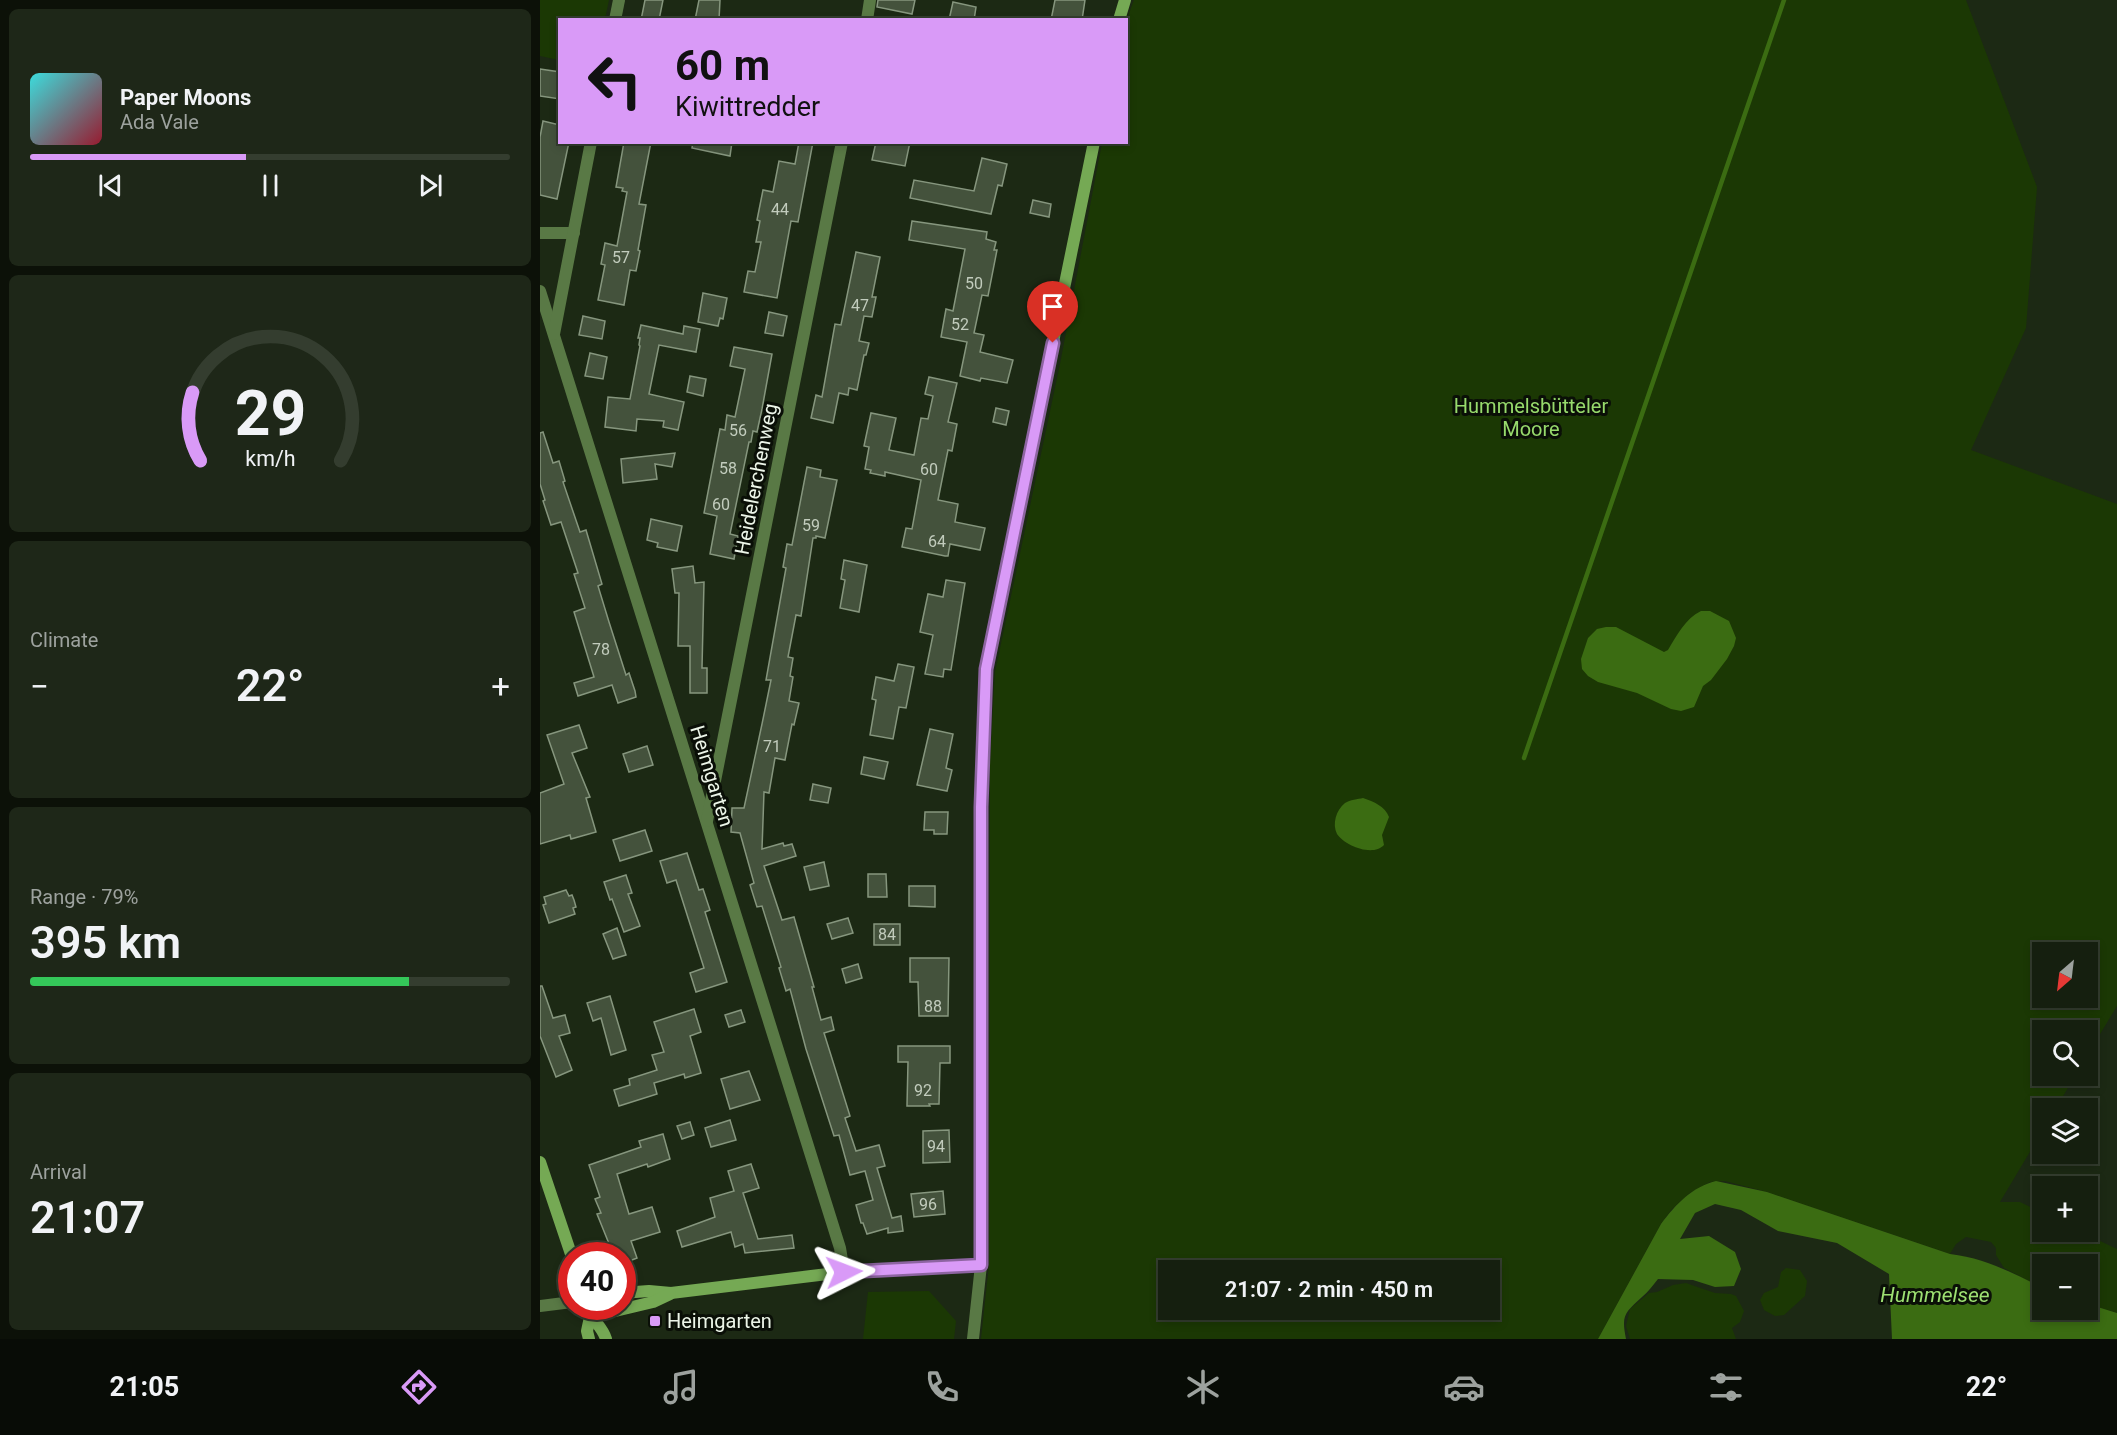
<!DOCTYPE html>
<html lang="en">
<head>
<meta charset="utf-8">
<style>
  body { margin:0; font-family:Roboto,sans-serif; background:#1e2718; color:#f1f3f6; height:100vh; display:flex; flex-direction:column; font-size:22px; white-space:nowrap }
  * { box-sizing:border-box; margin:0 }
  p { font-size:20px; color:#9da29e }
  .icon { flex:none; width:33px; height:33px; fill:none; stroke:currentColor; stroke-width:2; stroke-linecap:round; stroke-linejoin:round }
  .map { position:relative; flex:1; overflow:hidden }
  .side { display:flex; flex-direction:column; gap:9px; padding:9px; background:#0c1108; width:540px }
  .side>* { flex:none }
  .guide { position:absolute; left:18px; top:18px; width:570px; height:126px; border-radius:0px; box-shadow:0 3px 9px #0003,0 0 0 2px #343d2f; background:#d99af7; color:#111; overflow:hidden }
  .needle { width:39px; rotate:208deg }
  .tools { position:absolute; left:1492px; top:942px; display:grid; gap:12px }
  .tools a { display:grid; place-items:center; width:66px; height:66px; border-radius:0px; background:#151f0f; box-shadow:0 3px 9px #0003,0 0 0 2px #343d2f; font-size:30px }
  .speed { position:absolute; left:18px; top:1242px; display:flex; gap:12px; font-size:30px; font-weight:700; text-align:center }
  .speed>* { display:grid; place-content:center; width:78px; height:78px; border-radius:50%; background:#151f0f; box-shadow:0 3px 9px #0003,0 0 0 2px #343d2f; line-height:1 }
  .speed .limit { border:9px solid #d22; background:#fff; color:#111 }
  .pin { position:absolute; display:grid; place-items:center; width:51px; height:51px; color:#fff; margin:-62px -26px; border-radius:50% 50% 50% 0; rotate:-45deg; box-shadow:0 0 6px #0007 }
  .pin .icon { rotate:45deg }
  .me { position:absolute; width:66px; margin:-33px; rotate:87deg; stroke-linejoin:round; filter:drop-shadow(0 0 4px #0008) }
  .turn { display:flex; align-items:center; gap:21px; height:126px; padding:0 18px; font-size:27px }
  .turn .icon { width:78px; height:78px; stroke-width:2.5 }
  .turn b { display:block; font-size:42px; line-height:51px }
  .big { font-size:45px; font-weight:600; line-height:1.1 }
  .side .tile { flex:1; display:flex; flex-direction:column; justify-content:center; gap:9px; min-width:0; padding:0 21px; border-radius:9px; background:#1e2718 }
  .side .dial { align-items:center; gap:0 }
  .dial svg { height:156px; overflow:visible; fill:none; stroke:#343d2f; stroke-width:7; stroke-linecap:round; text-anchor:middle }
  .dial text { fill:#f1f3f6; stroke:none }
  .song { display:flex; align-items:center; gap:18px }
  .cover { width:72px; height:72px; border-radius:9px; background:linear-gradient(135deg,hsl(180 70% 55%),hsl(350 70% 35%)) }
  .played { height:6px; border-radius:3px; background:linear-gradient(90deg,#d99af7 45%,#343d2f 45%) }
  .keys { display:flex; justify-content:space-around; direction:ltr }
  .heat { display:flex; justify-content:space-between; align-items:center; font-size:33px; direction:ltr }
  .charge { height:9px; border-radius:4px; background:linear-gradient(90deg,#34c759 79%,#343d2f 0) }
  .trip { position:absolute; left:618px; top:1260px; width:342px; height:60px; border-radius:0px; background:#151f0f; box-shadow:0 3px 9px #0003,0 0 0 2px #343d2f; font-weight:600; line-height:60px; text-align:center }
  .menu { display:flex; height:96px; justify-content:space-around; align-items:center; background:#080c06; color:#9da29e }
  .menu .icon { width:42px; height:42px }
  .menu .active { color:#d99af7 }
  .menu b { font-size:27px; color:#f1f3f6 }
  main { display:flex; flex:1; min-height:0 }
  .map>svg:first-child { display:block }
  .green { fill:#1b3804; fill-rule:evenodd }
  .water { fill:#3b6c12 }
  .lines { fill:none; stroke-linecap:round; stroke-linejoin:round }
  .stream { stroke:#3b6c12; stroke-width:4.5 }
  .building { fill:#44523c; stroke:#86967e; stroke-width:1.5 }
  .street { stroke:#597945; stroke-width:12 }
  .secondary { stroke:#75a954; stroke-width:12 }
  .route-casing { stroke:#8d64a1; stroke-width:15 }
  .route { stroke:#d99af7; stroke-width:10 }
  .poi-dot { fill:#d99af7; stroke:#0a0f07; stroke-width:2 }
  .labels { text-anchor:middle; stroke-width:6; stroke-linejoin:round; paint-order:stroke }
  .number-label { font-size:16px; fill:#c2ccbd }
  .park-label { font-size:20px; fill:#97da6c; stroke:#0a0f07 }
  .street-label { font-size:20px; fill:#ecf5e8; stroke:#0a0f07 }
  .poi-label { font-size:20px; fill:#ecf5e8; stroke:#0a0f07; text-anchor:start }
  .water-label { font-size:21px; font-style:italic; fill:#9de072; stroke:#0a0f07 }
</style>
</head>
<body>
<main>
<section class="side">
<div class="tile">
<div class="song"><i class="cover"></i><div><b>Paper Moons</b><p>Ada Vale</p></div></div>
<div class="played"></div>
<div class="keys"><svg class="icon" aria-label="previous" viewBox="0 0 24 24"><path d="M18 5L8 12l10 7zM5 5v14"/></svg><svg class="icon" aria-label="pause" viewBox="0 0 24 24"><path d="M8 5v14M16 5v14"/></svg><svg class="icon" aria-label="next" viewBox="0 0 24 24"><path d="M6 5l10 7-10 7zM19 5v14"/></svg></div>
</div>
<div class="tile dial"><svg viewBox="0 0 100 80">
<path d="M14 69A42 42 0 1 1 86 69"/>
<path d="M14 69A42 42 0 0 1 10 34" stroke="#d99af7"/>
<text x="50" y="56" font-size="32" font-weight="700">29</text>
<text x="50" y="72" font-size="11">km/h</text>
</svg></div>
<div class="tile"><p>Climate</p>
<div class="heat"><a>−</a><b class="big">22°</b><a>+</a></div>
</div>
<div class="tile"><p>Range · 79%</p><b class="big">395 km</b><div class="charge"></div></div>
<div class="tile"><p>Arrival</p><b class="big">21:07</b></div>
</section>
<div class="map">
<svg width="1577" height="1339" viewBox="0 0 1577 1339">
  <rect width="100%" height="100%" fill="#1c2914"/>
  <g class="green">
    <polygon points="0,0 69,0 65,19 20,20 19,60 0,56"/>
    <path d="M594,0h832l71,187 -11,141 -55,122 146,54v502l-29,48v-24h-45v46h32l-19,32h-13v22l-43,72h20l23,11v19h38l36,17v64l-29,-9v-40h-45v24l-39,-20 -8,-13v-7l-5,-6 -25,-5 -10,7 -6,10 -183,-62 -42,-11 -15,1 -20,11 -18,16 -11,15 -63,115h-617l8,-74 1,-503 5,-90 65,-308 42,-221 24,-1v-121zM1503,952h45v46h-45zM628,1270h322v40h-322z"/>
    <polygon points="1246,1268 1260,1270 1267,1281 1265,1296 1244,1315 1235,1316 1224,1310 1220,1300 1224,1293 1238,1287 1241,1272"/>
    <polygon points="1146,1283 1175,1293 1191,1294 1196,1296 1204,1311 1200,1322 1192,1328 1196,1339 1090,1339 1086,1326 1090,1309 1109,1293 1117,1292 1133,1285"/>
    <polygon points="389,1291 416,1321 414,1339 323,1339 328,1292"/>
  </g>
  <g class="water">
    <path d="M1161,611h9l19,10 7,17 -2,8 -7,13 -16,21 -8,6 -9,21 -13,4 -10,-2 -34,-16 -39,-11 -10,-6 -6,-7 -1,-10 7,-21 9,-9 9,-2h10l48,25 4,-2c9,-15 17,-31 33,-39z"/>
    <path d="M823,798c11,4 22,8 26,19l-7,18 2,10c-11,12 -39,1 -47,-11 -5,-10 -1,-24 8,-31 5,-3 13,-4 18,-5z"/>
    <path d="M1176,1181l51,11 183,62c35,4 63,19 93,34v22h45v-6l29,9v26h-225l-3,-65 -52,-31 -59,-12 -37,-21 -26,-6 -20,9 -15,26 29,-3 26,16 6,17 -7,17 -19,1 -22,-7 -35,-1c-5,6 -10,13 -16,18 -17,16 -21,17 -16,42h-28l63,-115c15,-20 31,-37 55,-43z"/>
  </g>
  <g class="lines">
    <path class="stream" d="M984,758c85,-253 175,-505 260,-758"/>
  </g>
  <g class="building">
    <polygon points="105,0 123,0 119,20 101,20"/>
    <polygon points="159,0 180,0 179,20 155,20"/>
    <polygon points="338,0 375,0 372,14 337,7"/>
    <polygon points="515,0 545,0 542,20 511,20"/>
    <polygon points="413,2 436,7 434,20 409,20"/>
    <polygon points="0,69 20,72 20,99 0,96"/>
    <polygon points="3,121 20,125 20,142 29,142 17,199 0,195 0,137"/>
    <polygon points="84,142 111,142 99,204 106,205 98,250 100,251 96,271 90,270 84,305 58,300 65,265 61,264 65,243 77,246 87,192 82,191 83,188 76,187"/>
    <polygon points="153,142 192,142 190,156 152,148"/>
    <polygon points="259,142 273,142 258,222 251,221 237,298 204,292 208,271 215,272 221,242 216,242 220,221 217,220 223,190 233,192 239,161 255,164"/>
    <polygon points="336,142 370,142 365,166 332,160"/>
    <polygon points="442,158 467,164 462,186 458,185 451,214 370,198 374,180 434,191"/>
    <polygon points="493,200 511,204 509,217 490,213"/>
    <polygon points="372,221 447,232 446,239 456,242 454,250 457,250 448,296 442,295 434,333 444,335 440,352 473,360 467,383 441,378 440,381 420,376 427,342 401,337 406,309 413,311 425,249 369,240"/>
    <polygon points="316,252 340,257 332,297 336,297 332,317 324,316 319,341 329,343 326,355 324,355 317,390 309,388 308,395 299,393 293,423 271,418 276,395 282,397 295,324 301,325"/>
    <polygon points="163,293 187,298 183,319 180,318 178,326 158,322"/>
    <polygon points="229,312 247,316 243,336 225,333"/>
    <polygon points="43,316 65,321 62,339 39,335"/>
    <polygon points="101,325 143,334 144,326 160,329 156,352 119,345 109,394 144,402 138,430 123,427 124,421 97,419 96,431 65,427 68,397 90,399 100,346 99,345 100,338 98,338"/>
    <polygon points="194,347 232,354 222,409 217,432 213,431 211,442 209,442 190,534 198,536 194,559 170,554 177,516 164,513 180,429 185,430 187,415 195,417 205,369 190,366"/>
    <polygon points="50,353 67,357 63,379 45,376"/>
    <polygon points="150,376 166,379 163,396 147,392"/>
    <polygon points="389,377 417,383 408,422 417,424 412,451 408,450 398,500 418,504 415,522 445,528 440,550 410,544 408,556 405,556 362,547 366,528 372,529 381,480 345,472 345,476 330,473 331,470 325,469 329,447 324,446 331,413 356,418 349,450 374,455 381,418 388,419 393,396 385,394"/>
    <polygon points="456,408 469,411 466,425 453,422"/>
    <polygon points="3,432 13,463 19,461 25,481 23,482 40,532 46,530 62,584 58,586 69,622 86,675 89,673 95,691 96,697 78,703 72,685 38,696 34,683 54,677 34,612 45,608 34,574 38,573 21,522 11,525 3,501 5,500 0,484 0,433"/>
    <polygon points="135,453 132,467 115,464 117,479 83,483 81,459"/>
    <polygon points="267,467 281,470 280,477 297,480 285,538 276,536 276,538 273,538 261,616 256,615 248,657 253,658 250,676 253,677 249,701 259,703 254,725 252,724 245,760 235,758 229,793 224,792 222,849 243,843 244,846 252,844 256,856 224,866 242,920 254,917 274,987 272,987 281,1020 291,1017 294,1030 284,1033 310,1116 305,1118 316,1151 339,1145 345,1166 337,1168 352,1218 361,1216 363,1231 348,1233 348,1228 327,1234 323,1223 321,1223 316,1205 333,1200 325,1171 310,1175 299,1135 294,1136 266,1049 250,989 246,991 239,968 241,967 222,906 217,907 210,885 214,883 200,833 191,832 192,808 204,808 222,724 231,680 226,680 246,568 243,567 247,544 252,545"/>
    <polygon points="111,519 142,526 137,551 117,547 118,543 107,540"/>
    <polygon points="304,560 327,565 319,612 300,608 305,580 301,579"/>
    <polygon points="153,566 155,583 164,582 162,668 167,668 167,693 150,693 150,646 138,646 139,593 135,593 132,569"/>
    <polygon points="406,580 425,583 411,670 404,669 403,677 385,674 393,635 380,632 388,594 403,597"/>
    <polygon points="358,664 374,667 366,708 359,707 353,739 330,735 336,700 332,699 336,677 354,681"/>
    <polygon points="39,725 47,748 32,753 50,797 46,798 56,832 31,839 30,835 0,844 0,793 24,784 7,735"/>
    <polygon points="390,729 413,734 406,768 412,770 407,791 377,785"/>
    <polygon points="107,746 113,765 89,772 83,754"/>
    <polygon points="324,757 348,762 344,779 321,774"/>
    <polygon points="273,784 291,788 288,803 270,800"/>
    <polygon points="385,812 408,812 407,834 394,834 394,830 384,830"/>
    <polygon points="105,830 112,851 80,861 73,840"/>
    <polygon points="147,853 159,890 163,889 170,910 165,912 187,982 156,992 150,973 164,968 136,880 127,883 120,861"/>
    <polygon points="284,862 289,886 270,890 264,867"/>
    <polygon points="328,874 346,874 347,897 328,897"/>
    <polygon points="86,875 92,893 88,894 100,926 84,932 72,899 70,900 64,882"/>
    <polygon points="369,886 395,886 395,907 369,906"/>
    <polygon points="26,890 29,896 32,895 34,900 36,907 33,908 35,914 9,923 3,905 6,904 4,897"/>
    <polygon points="308,918 313,933 292,939 287,924"/>
    <rect x="334" y="924" width="26" height="21"/>
    <polygon points="77,928 86,955 73,959 63,934"/>
    <polygon points="370,958 409,958 408,1016 379,1016 378,982 370,982"/>
    <polygon points="318,964 322,978 306,983 302,969"/>
    <polygon points="0,986 2,986 13,1018 25,1015 30,1033 19,1036 32,1070 16,1077 0,1036"/>
    <polygon points="70,996 86,1050 71,1055 61,1018 53,1021 47,1003"/>
    <polygon points="154,1009 161,1032 150,1036 161,1073 145,1078 144,1074 114,1083 117,1094 79,1106 74,1090 90,1085 89,1079 117,1070 112,1055 124,1052 114,1022"/>
    <polygon points="201,1010 205,1022 189,1027 185,1015"/>
    <polygon points="358,1046 410,1046 410,1063 400,1063 399,1104 389,1104 390,1106 367,1106 368,1062 358,1062"/>
    <polygon points="209,1071 220,1100 190,1109 181,1079"/>
    <polygon points="190,1120 196,1140 171,1147 165,1128"/>
    <polygon points="150,1122 154,1135 142,1139 137,1126"/>
    <polygon points="409,1130 410,1162 383,1163 383,1131"/>
    <polygon points="123,1134 130,1159 108,1167 107,1164 77,1174 89,1214 112,1207 120,1232 91,1241 97,1258 82,1264 82,1256 74,1256 57,1214 61,1213 55,1199 60,1197 49,1165 101,1147 99,1141"/>
    <polygon points="211,1164 219,1188 203,1193 218,1239 252,1235 254,1248 205,1253 203,1244 195,1247 191,1232 142,1247 137,1231 175,1217 170,1198 194,1191 188,1171"/>
    <polygon points="403,1191 405,1214 374,1217 371,1194"/>
  </g>
  <g class="lines">
    <g class="street">
      <polyline points="75,20 79,0"/>
      <polyline points="327,20 330,0"/>
      <polyline points="0,233 34,233"/>
      <polyline points="0,291 300,1248 304,1272"/>
      <polyline points="14,334 51,142"/>
      <polyline points="167,821 302,142"/>
      <polyline points="0,1306 32,1302"/>
      <polyline points="433,1339 441,1265"/>
    </g>
    <g class="secondary">
      <polyline points="579,20 585,0"/>
      <polyline points="0,1162 32,1257"/>
      <polyline points="82,1293 109,1291 131,1293 304,1272 441,1265 441,807 446,669 554,142"/>
      <path d="M47,1306c4,15 15,19 19,33"/>
      <polyline points="50,1317 113,1302 130,1294"/>
      <polyline points="49,1339 47,1331 50,1317"/>
    </g>
  </g>
  <g class="lines">
    <defs>
      <polyline id="route" points="304,1272 441,1265 441,807 446,669 513,343"/>
    </defs>
    <use href="#route" class="route-casing"/>
    <use href="#route" class="route"/>
  </g>
  <rect class="poi-dot" x="109" y="1315" width="12" height="12" rx="3"/>
  <g class="labels">
    <g class="number-label">
      <text x="240" y="215">44</text>
      <text x="81" y="263">57</text>
      <text x="434" y="289">50</text>
      <text x="320" y="311">47</text>
      <text x="420" y="330">52</text>
      <text x="198" y="436">56</text>
      <text x="188" y="474">58</text>
      <text x="389" y="475">60</text>
      <text x="181" y="510">60</text>
      <text x="271" y="531">59</text>
      <text x="397" y="547">64</text>
      <text x="61" y="655">78</text>
      <text x="232" y="752">71</text>
      <text x="347" y="940">84</text>
      <text x="393" y="1012">88</text>
      <text x="383" y="1096">92</text>
      <text x="396" y="1152">94</text>
      <text x="388" y="1210">96</text>
    </g>
    <g class="park-label">
      <text x="991" y="413">Hummelsbütteler<tspan x="991" dy="23">Moore</tspan></text>
    </g>
    <g class="street-label">
      <text transform="translate(216 479) rotate(-79)" y="7">Heidelerchenweg</text>
      <text transform="translate(172 776) rotate(73)" y="7">Heimgarten</text>
    </g>
    <g class="poi-label">
      <text x="127" y="1328">Heimgarten</text>
    </g>
    <g class="water-label">
      <text x="1395" y="1302">Hummelsee</text>
    </g>
  </g>
</svg>
<div class="tools">
<a><svg class="needle" viewBox="-14 -14 28 28"><path d="M0-13l5 13h-10z" fill="#e53935"/><path d="M0 13l5-13h-10z" fill="#9da29e"/></svg></a>
<a><svg class="icon" aria-label="search" viewBox="0 0 24 24"><circle cx="10" cy="10" r="6"/><path d="M15 15l6 6"/></svg></a>
<a><svg class="icon" aria-label="layers" viewBox="0 0 24 24"><path d="M12 4l9 5-9 5-9-5zM3 14l9 5 9-5"/></svg></a>
<a>+</a>
<a>−</a>
</div>
<div class="speed"><div class="limit">40</div></div>
<div class="pin" style="left:513px;top:343px;background:#d93025"><svg class="icon" aria-label="arrive" viewBox="0 0 24 24"><path d="M6 21V4h12l-3 4 3 4H6"/></svg></div>
<svg class="me" style="left:304px;top:1272px" viewBox="-20 -20 40 40"><path d="M0-17L14 15 0 8-14 15z" fill="#d99af7" stroke="#fff" stroke-width="4"/></svg>
<div class="trip">21:07 · 2 min · 450 m</div>
<div class="guide">
<div class="turn"><svg class="icon" aria-label="left" viewBox="0 0 24 24"><path d="M17 20v-9H6M10 6l-5 5 5 5"/></svg><div><b>60 m</b>Kiwittredder</div></div>
</div>
</div>
</main>
<nav class="menu">
<b>21:05</b>
<svg class="icon active" aria-label="directions" viewBox="0 0 24 24"><path d="M12 3l9 9-9 9-9-9zM9 14v-3h6M13 9l2 2-2 2"/></svg>
<svg class="icon" aria-label="music" viewBox="0 0 24 24"><path d="M9 18V5l10-2v13"/><circle cx="6" cy="18" r="3"/><circle cx="16" cy="16" r="3"/></svg>
<svg class="icon" aria-label="phone" viewBox="0 0 24 24"><path d="M5 4h4l2 5-3 2q2 4 5 5l2-3 5 2v4C11 20 4 13 5 4z"/></svg>
<svg class="icon" aria-label="climate" viewBox="0 0 24 24"><path d="M12 3v18M4 7l16 10M4 17L20 7"/></svg>
<svg class="icon" aria-label="car" viewBox="0 0 24 24"><path d="M5 17H2v-5l4-1 3-4h7l3 4 3 1v5h-3M9 17h6M6 11h13"/><circle cx="7" cy="17" r="2"/><circle cx="17" cy="17" r="2"/></svg>
<svg class="icon" aria-label="filters" viewBox="0 0 24 24"><path d="M4 7h16M4 17h16"/><circle cx="9" cy="7" r="2"/><circle cx="15" cy="17" r="2"/></svg>
<b>22°</b>
</nav>
</body>
</html>
